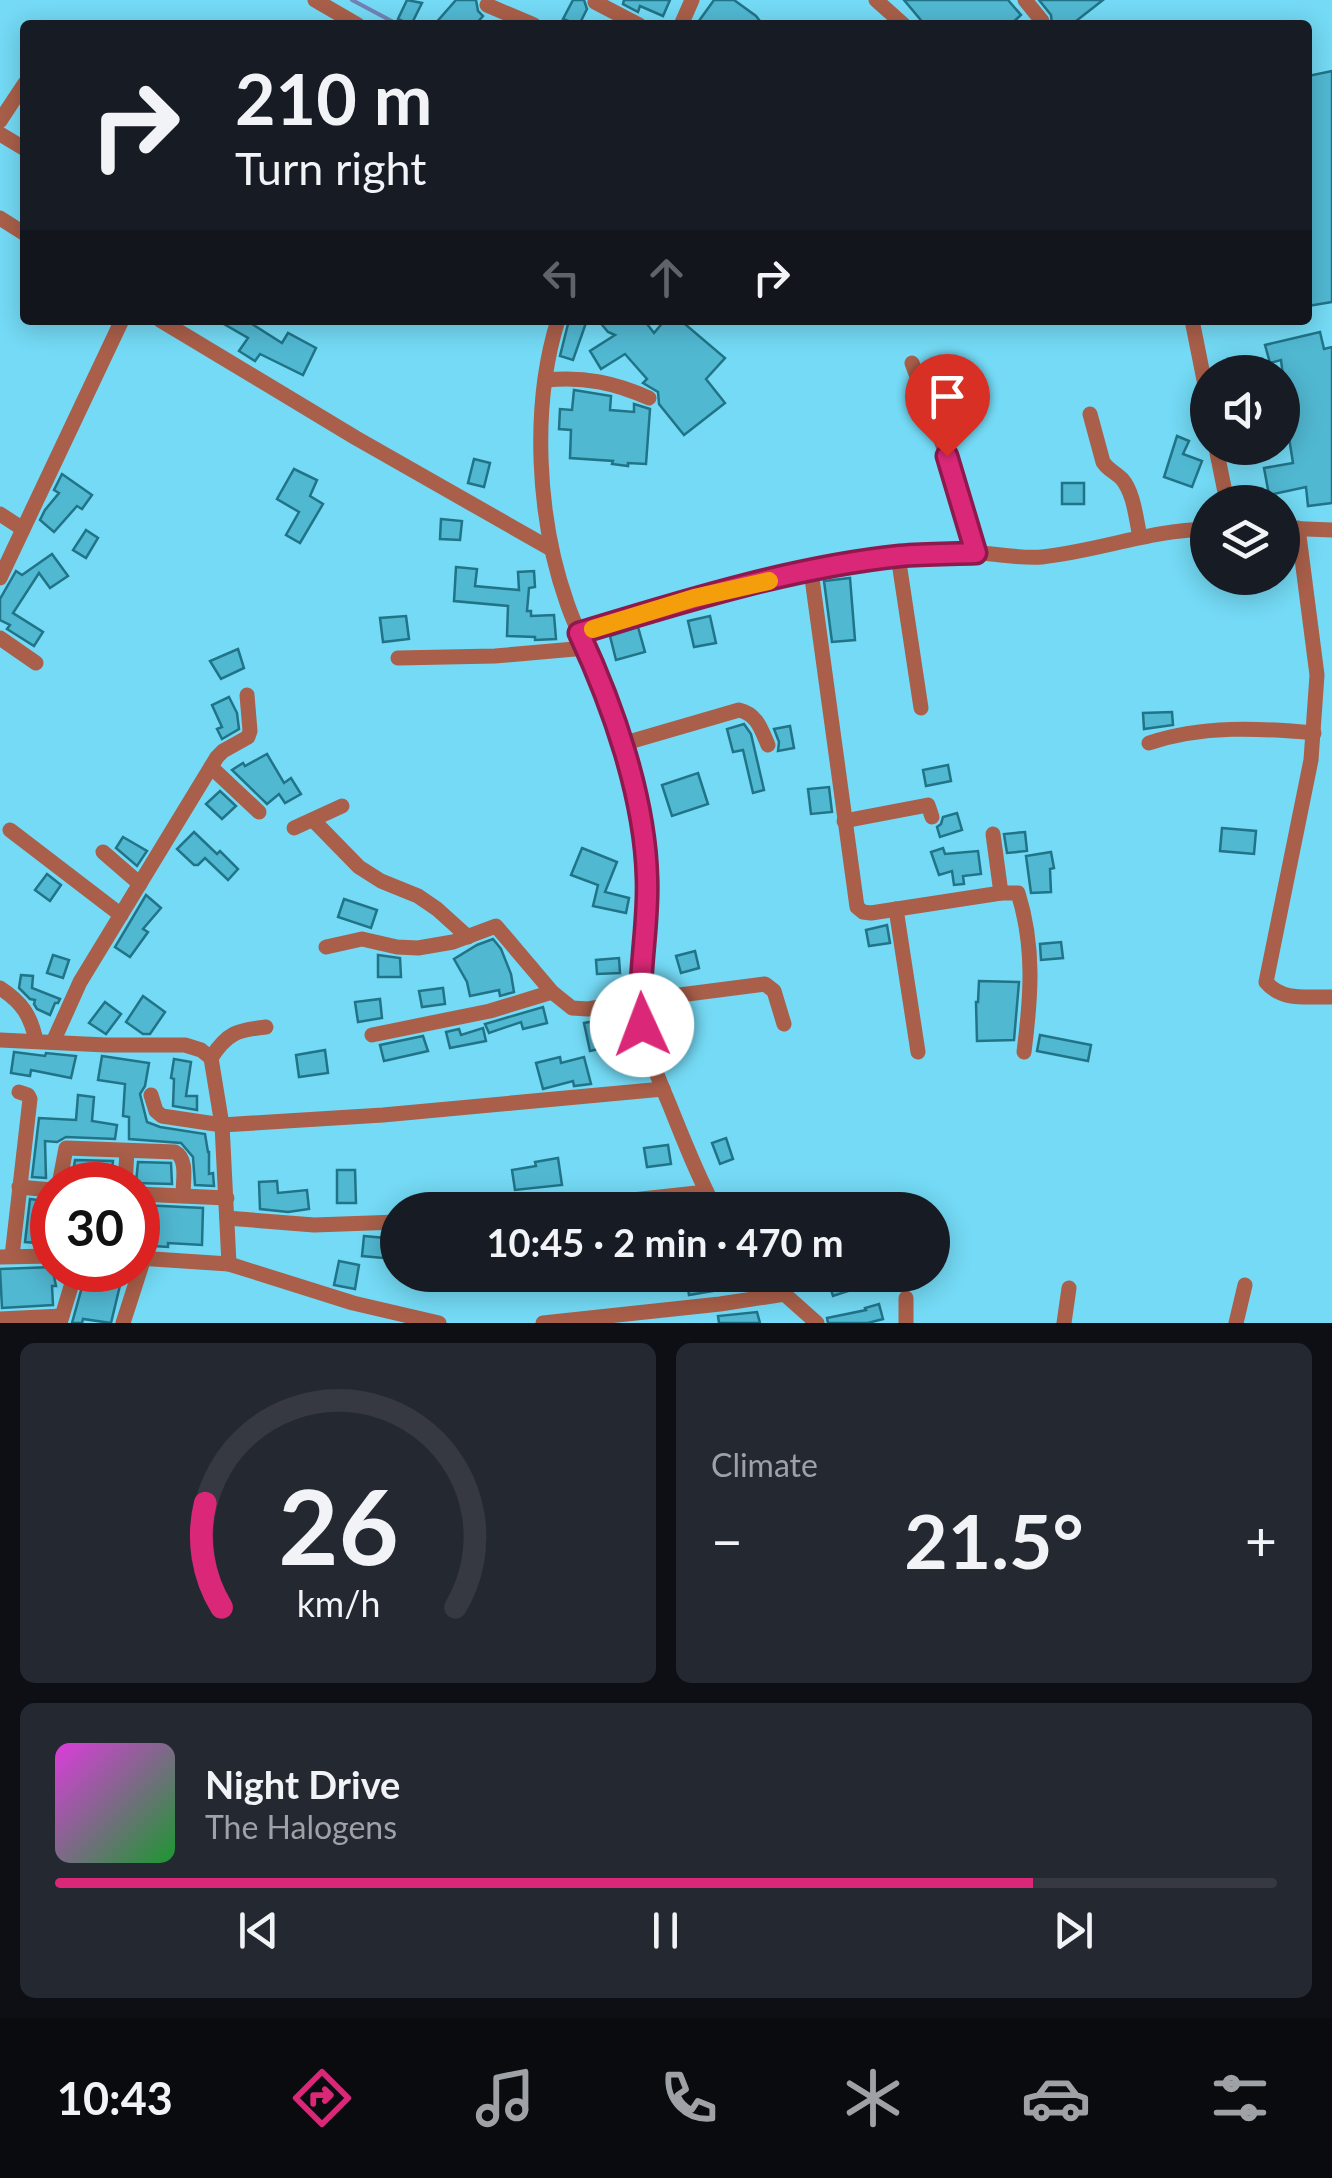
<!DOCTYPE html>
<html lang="en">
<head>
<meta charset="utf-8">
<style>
  body { margin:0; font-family:Lato,sans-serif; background:#242831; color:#f1f3f6; height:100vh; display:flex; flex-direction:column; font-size:38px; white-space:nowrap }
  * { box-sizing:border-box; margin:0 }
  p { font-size:32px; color:#9ea1a6 }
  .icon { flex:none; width:55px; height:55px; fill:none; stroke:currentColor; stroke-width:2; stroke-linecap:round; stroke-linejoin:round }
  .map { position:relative; height:1323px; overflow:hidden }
  .side { display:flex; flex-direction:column; gap:20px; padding:20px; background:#0d0f14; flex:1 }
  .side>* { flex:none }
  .guide { position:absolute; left:20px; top:20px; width:1292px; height:305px; border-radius:10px; box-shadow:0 5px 25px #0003; background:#171b24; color:#f1f3f6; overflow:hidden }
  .buttons { position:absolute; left:1190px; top:355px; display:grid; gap:20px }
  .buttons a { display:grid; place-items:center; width:110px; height:110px; border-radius:50%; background:#171b24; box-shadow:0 5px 25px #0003; font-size:50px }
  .speed { position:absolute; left:30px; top:1162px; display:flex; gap:20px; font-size:50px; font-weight:700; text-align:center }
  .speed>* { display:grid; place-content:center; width:130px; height:130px; border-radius:50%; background:#171b24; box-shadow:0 5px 25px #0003; line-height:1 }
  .speed .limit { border:15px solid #d22; background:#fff; color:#111 }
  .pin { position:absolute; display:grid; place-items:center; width:85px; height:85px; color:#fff; margin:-102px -42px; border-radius:50% 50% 50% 0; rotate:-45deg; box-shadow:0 0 10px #0007 }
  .pin .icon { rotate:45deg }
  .me { position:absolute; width:110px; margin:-55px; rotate:358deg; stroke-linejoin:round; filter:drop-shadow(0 0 8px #0008) }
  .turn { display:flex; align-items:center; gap:35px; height:210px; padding:0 50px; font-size:45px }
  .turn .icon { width:130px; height:130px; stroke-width:2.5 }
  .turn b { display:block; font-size:70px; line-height:85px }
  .lanes { display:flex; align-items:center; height:95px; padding:0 50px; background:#0003; justify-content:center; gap:50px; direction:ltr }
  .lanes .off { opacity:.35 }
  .big { font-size:75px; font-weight:700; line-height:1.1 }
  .side .tile { flex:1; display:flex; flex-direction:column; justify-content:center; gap:15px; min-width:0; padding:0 35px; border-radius:15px; background:#242831 }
  .side .dial { align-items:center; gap:0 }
  .dial svg { height:260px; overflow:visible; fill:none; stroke:#363941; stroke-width:7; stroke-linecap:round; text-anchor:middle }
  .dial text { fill:#f1f3f6; stroke:none }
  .song { display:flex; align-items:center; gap:30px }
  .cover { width:120px; height:120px; border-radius:15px; background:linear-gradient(135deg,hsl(300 70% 55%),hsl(130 70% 35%)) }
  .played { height:10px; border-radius:5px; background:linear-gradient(90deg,#db2777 80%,#363941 80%) }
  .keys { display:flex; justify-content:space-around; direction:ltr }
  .heat { display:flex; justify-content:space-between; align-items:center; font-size:55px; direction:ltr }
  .side .tiles { flex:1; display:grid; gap:20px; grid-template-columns:1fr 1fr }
  .tile:last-child { grid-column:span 2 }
  .trip { position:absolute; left:380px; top:1192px; width:570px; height:100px; border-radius:50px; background:#171b24; box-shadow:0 5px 25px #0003; font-weight:700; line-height:100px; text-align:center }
  .tab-bar { display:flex; height:160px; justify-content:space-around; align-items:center; background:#090b0e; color:#9ea1a6 }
  .tab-bar .icon { width:70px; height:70px }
  .tab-bar .active { color:#db2777 }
  .tab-bar b { font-size:45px; color:#f1f3f6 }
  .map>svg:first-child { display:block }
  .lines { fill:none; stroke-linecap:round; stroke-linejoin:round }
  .stream { stroke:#7182b5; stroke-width:4 }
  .building { fill:#51b8d2; stroke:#217387; stroke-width:2.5 }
  .minor { stroke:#a95f49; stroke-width:15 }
  .route-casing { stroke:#8e194d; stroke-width:25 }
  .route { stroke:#db2777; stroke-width:18 }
  .slow { stroke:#f59e0b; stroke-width:18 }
</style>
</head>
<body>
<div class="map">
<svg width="1332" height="1323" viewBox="0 0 1332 1323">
  <rect width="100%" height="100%" fill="#74daf5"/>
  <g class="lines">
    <polyline class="stream" points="352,0 399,25"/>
  </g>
  <g class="building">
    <polygon points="407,0 422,3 411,25 398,19"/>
    <polygon points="456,0 476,0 478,11 483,16 475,25 434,25"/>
    <polygon points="573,0 584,0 587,9 579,25 563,19"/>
    <polygon points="624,0 670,0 663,16 640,6 638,12 623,4"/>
    <polygon points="714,0 734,0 756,16 763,25 696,25"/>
    <polygon points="904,0 1008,0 1021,15 1010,25 925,25"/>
    <polygon points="1039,0 1103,0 1071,25 1052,25 1051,15"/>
    <polygon points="1332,71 1332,302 1308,306 1308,76"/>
    <polygon points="217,320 255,320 252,324 282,343 288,333 316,348 303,375 260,354 255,361 239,351 248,338"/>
    <polygon points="587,320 573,360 560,356 569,320"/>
    <polygon points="598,320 644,320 654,333 665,320 691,320 686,325 725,358 706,379 725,403 684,435 659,404 658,392 643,383 647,379 625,354 601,369 590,351 615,335 608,332"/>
    <polygon points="1320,332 1324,349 1332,347 1332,503 1308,506 1306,487 1269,495 1264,468 1293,463 1283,400 1286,399 1281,360 1270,363 1265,345"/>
    <polygon points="574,390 611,396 610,410 634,412 634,404 650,409 646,464 628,463 628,466 612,464 613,461 570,458 571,430 559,429 560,409 572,410"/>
    <polygon points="1177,436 1189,441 1183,454 1202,461 1192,487 1164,477"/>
    <polygon points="474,459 490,463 484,487 468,483"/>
    <polygon points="294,469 317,480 310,496 323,504 300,543 286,535 299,512 277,499"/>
    <polygon points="62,474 92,495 82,509 77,506 54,532 40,520 45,510 59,493 54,490"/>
    <rect x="1062" y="483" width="22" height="21"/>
    <polygon points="441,519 462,521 460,540 440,539"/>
    <polygon points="86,530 98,538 86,558 73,550"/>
    <polygon points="52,554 68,576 50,588 39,573 13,613 43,632 34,646 7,629 10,625 0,620 0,599 16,571 22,575"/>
    <polygon points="456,567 477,569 475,586 519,590 518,572 534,571 535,587 529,588 527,611 531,611 531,616 554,615 556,639 535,640 535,637 507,636 508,606 454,601"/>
    <polygon points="850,578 855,640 832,642 824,581"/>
    <polygon points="406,616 409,639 383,642 380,618"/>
    <polygon points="710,616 716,643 694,647 688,621"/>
    <polygon points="638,627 645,652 616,660 610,636"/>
    <polygon points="238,649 244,668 221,679 210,661"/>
    <polygon points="229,697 237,713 239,729 222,739 217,729 222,727 212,705"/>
    <polygon points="1172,712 1173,725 1144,729 1143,713"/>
    <polygon points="744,724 751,734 764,790 753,793 743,750 733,752 727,729"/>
    <polygon points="790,726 794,748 778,751 779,742 774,729"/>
    <polygon points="267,754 284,783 291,778 301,794 285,803 279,794 267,804 232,770 243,763 245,766"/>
    <polygon points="948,765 951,781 926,786 923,770"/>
    <polygon points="698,773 708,804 672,816 662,785"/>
    <polygon points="829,787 832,812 811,814 808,789"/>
    <polygon points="220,791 236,806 222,819 206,804"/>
    <polygon points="957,813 962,830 940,837 937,827 941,824 943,817"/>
    <polygon points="1222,828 1256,831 1254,854 1220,851"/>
    <polygon points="194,832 217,854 220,851 238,869 228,880 205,858 198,865 194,865 177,849"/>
    <polygon points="1025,832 1027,851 1007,853 1004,834"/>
    <polygon points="123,837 147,851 137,866 116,848"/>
    <polygon points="582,848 617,862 605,892 629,898 626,913 593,906 598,885 571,875"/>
    <polygon points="943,848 945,854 978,851 981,874 963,876 964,884 954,885 952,871 939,875 931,852"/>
    <polygon points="1051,852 1054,868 1050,869 1051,892 1031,893 1026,856"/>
    <polygon points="47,874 61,885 50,901 35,890"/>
    <polygon points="146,895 161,908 143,929 148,932 130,957 115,947"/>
    <polygon points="344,899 377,910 371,928 338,917"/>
    <polygon points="887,925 890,943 869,946 866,930"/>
    <polygon points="493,939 501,949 511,974 514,992 500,996 499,990 470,996 467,982 454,959 477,945"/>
    <polygon points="1061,942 1063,958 1041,960 1040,944"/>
    <polygon points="695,951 699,968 681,973 676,956"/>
    <polygon points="53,955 69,960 63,978 47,973"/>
    <polygon points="378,955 400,958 401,977 378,977"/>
    <polygon points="619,958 620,973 597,974 596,960"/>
    <polygon points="21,975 33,976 32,988 60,999 58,1003 55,1003 50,1015 37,1009 34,1004 35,1000 30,999 19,988"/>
    <polygon points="979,981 1019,982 1014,1040 977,1041 976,1002 978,1002"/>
    <polygon points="443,988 445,1004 422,1007 419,991"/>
    <polygon points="143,996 165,1012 150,1034 143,1034 126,1022"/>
    <polygon points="380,999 382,1018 358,1022 355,1002"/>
    <polygon points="105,1002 121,1014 106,1034 89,1023"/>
    <polygon points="543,1007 547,1023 523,1029 521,1022 489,1033 485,1024"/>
    <polygon points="610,1018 616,1045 590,1051 584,1023"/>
    <polygon points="483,1028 486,1041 450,1048 446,1032 459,1029 461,1035"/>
    <polygon points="1040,1035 1091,1045 1088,1061 1037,1051"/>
    <polygon points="423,1036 428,1051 384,1061 380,1045"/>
    <polygon points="325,1050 328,1073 299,1077 296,1055"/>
    <polygon points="14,1052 45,1056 46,1053 76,1056 71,1078 31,1070 30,1076 11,1073"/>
    <polygon points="102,1056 149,1063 145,1086 140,1094 147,1122 160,1127 205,1134 208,1152 209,1152 209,1174 213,1173 214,1186 195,1185 193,1157 181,1143 129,1139 129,1117 123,1116 125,1084 98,1080"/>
    <polygon points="560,1057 561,1063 584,1057 591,1084 574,1086 573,1081 543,1089 536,1063"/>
    <polygon points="174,1059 191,1062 186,1096 197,1096 197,1110 173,1106 174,1079 171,1078"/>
    <polygon points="78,1095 94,1097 92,1121 117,1125 115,1139 66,1137 57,1142 45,1141 46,1178 32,1177 39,1118 76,1120"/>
    <polygon points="726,1138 733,1159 720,1164 712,1143"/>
    <polygon points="668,1145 671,1164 647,1167 644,1148"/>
    <polygon points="558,1158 562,1185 515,1190 512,1170 536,1166 535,1162"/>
    <polygon points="75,1160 113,1161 110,1185 91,1184 91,1180 72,1179"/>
    <polygon points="138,1162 171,1163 172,1184 136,1183"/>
    <polygon points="337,1170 355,1170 356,1203 337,1203"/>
    <polygon points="277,1181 278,1193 307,1190 309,1209 288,1212 260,1209 259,1182"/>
    <polygon points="30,1199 46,1201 46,1226 52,1226 52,1244 25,1242"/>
    <polygon points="141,1205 203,1208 202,1245 168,1243 168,1247 138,1245"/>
    <polygon points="364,1236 385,1238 383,1258 362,1256"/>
    <polygon points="339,1261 359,1265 355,1289 334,1285"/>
    <polygon points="52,1267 56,1286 52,1286 53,1305 2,1308 0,1269"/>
    <polygon points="101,1272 122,1277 111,1323 83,1319 82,1323 72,1323 82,1287 97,1290"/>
    <polygon points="686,1275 722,1275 725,1289 689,1295"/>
    <polygon points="826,1275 890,1275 891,1277 833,1296"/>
    <polygon points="879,1304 883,1319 868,1323 828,1323 827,1318 866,1310 865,1308"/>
    <polygon points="757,1312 760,1323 719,1323 718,1316"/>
  </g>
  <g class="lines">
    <g class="minor">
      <polyline points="315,0 358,25"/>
      <polyline points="876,0 904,25"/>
      <polyline points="1025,0 1042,21"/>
      <polyline points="595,2 639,25"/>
      <polyline points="487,5 534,25"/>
      <polyline points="681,25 692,0"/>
      <polyline points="0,121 25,83"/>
      <polyline points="0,134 25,149"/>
      <polyline points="0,218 25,234"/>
      <polyline points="160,320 356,438 551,549"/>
      <path d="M558,320c-27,86 -21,198 9,283 10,29 24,55 36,83 15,38 26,77 34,116 5,25 10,50 10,75 2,46 -8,90 -6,136 2,32 17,64 29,93 14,35 28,71 46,104"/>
      <polyline points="1192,320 1208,400"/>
      <polyline points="912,363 947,456 976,553"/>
      <path d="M546,380c38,-4 69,3 103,18"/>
      <path d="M1090,414l13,48c5,8 12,10 19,17 12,14 14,40 18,58"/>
      <polyline points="1216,448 1227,502"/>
      <polyline points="0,514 23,529"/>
      <polyline points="1282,528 1332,530"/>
      <path d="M1298,528l19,147 -6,85 -45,222c16,20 43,14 66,15"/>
      <polyline points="898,556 921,708"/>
      <path d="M811,571l46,336 6,5 8,1 130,-20h17c17,54 13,104 6,159"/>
      <polyline points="0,578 122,320"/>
      <path d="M579,633c104,-31 210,-65 319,-76 25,-3 51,-4 76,-4 23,0 45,6 68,4 56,-6 109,-27 166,-28"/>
      <polyline points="0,638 36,663"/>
      <polyline points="398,658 495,656 586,648"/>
      <path d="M1149,743c53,-18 111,-15 165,-10"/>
      <path d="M622,744l117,-34c18,4 22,19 29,35"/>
      <polyline points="211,767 259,812"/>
      <polyline points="313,820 359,867 381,881 418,896 437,909 468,937"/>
      <polyline points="844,821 928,805 932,817"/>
      <polyline points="294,828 342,806"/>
      <polyline points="10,830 121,915"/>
      <polyline points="993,834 1001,893"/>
      <polyline points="103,852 140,884"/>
      <polyline points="896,909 918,1052"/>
      <polyline points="326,947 362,939 397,947 418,948 453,942 496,926 552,992 572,1008 588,1009 641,1000 765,984 774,991 784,1024"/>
      <path d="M0,988c22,14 31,28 36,53"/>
      <polyline points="372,1035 490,1011 552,992"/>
      <polyline points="0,1040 106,1045 185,1045 201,1050 211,1058 222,1125 229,1264"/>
      <polyline points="53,1042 80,982 217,757 223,751 248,737 250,731 247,695"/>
      <path d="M211,1058c16,-25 26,-28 55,-31"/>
      <polyline points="151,1095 156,1111 162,1116 222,1125 383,1115 663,1089"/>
      <path d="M59,1185l7,-37 109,4c13,7 8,29 8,43"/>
      <polyline points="125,1185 127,1151"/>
      <polyline points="19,1187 52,1190"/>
      <polyline points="138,1194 227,1198"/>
      <polyline points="540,1210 706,1192"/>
      <polyline points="227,1218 314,1225 398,1222"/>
      <polyline points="12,1256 30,1099 28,1095 19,1092"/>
      <polyline points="0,1257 52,1256"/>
      <polyline points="138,1258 229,1264 353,1303 439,1323"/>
      <polyline points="763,1275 817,1323"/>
      <polyline points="906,1298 906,1323"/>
      <polyline points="0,1319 62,1316"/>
      <polyline points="60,1323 76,1270"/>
      <polyline points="123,1323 144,1258"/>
      <polyline points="543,1323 720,1304 785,1294"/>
      <polyline points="1064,1323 1069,1288"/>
      <polyline points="1236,1323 1245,1285"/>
    </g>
  </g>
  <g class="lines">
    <defs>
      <path id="route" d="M642,1025c-5,-50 7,-98 5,-147 -2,-81 -34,-172 -68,-245 102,-31 214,-66 321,-77 25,-2 51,-2 76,-3l-29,-97"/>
    </defs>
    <use href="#route" class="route-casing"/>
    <use href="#route" class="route"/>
    <polyline class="slow" points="593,629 694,598 769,581"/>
  </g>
</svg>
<div class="buttons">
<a><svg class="icon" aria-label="sound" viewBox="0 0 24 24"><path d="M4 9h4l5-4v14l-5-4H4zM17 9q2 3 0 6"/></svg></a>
<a><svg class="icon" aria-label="layers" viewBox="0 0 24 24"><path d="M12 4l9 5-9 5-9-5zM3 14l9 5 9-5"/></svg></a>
</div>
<div class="speed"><div class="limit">30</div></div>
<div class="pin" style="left:947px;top:456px;background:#d93025"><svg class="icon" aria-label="arrive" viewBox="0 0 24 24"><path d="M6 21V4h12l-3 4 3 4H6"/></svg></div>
<svg class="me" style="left:642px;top:1025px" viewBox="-20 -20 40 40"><circle r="19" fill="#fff"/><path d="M0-13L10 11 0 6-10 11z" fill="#db2777"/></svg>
<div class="trip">10:45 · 2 min · 470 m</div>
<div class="guide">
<div class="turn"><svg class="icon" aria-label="right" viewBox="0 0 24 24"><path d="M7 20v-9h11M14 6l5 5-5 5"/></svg><div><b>210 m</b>Turn right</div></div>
<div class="lanes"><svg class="icon off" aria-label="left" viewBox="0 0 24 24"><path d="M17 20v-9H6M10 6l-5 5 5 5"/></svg><svg class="icon off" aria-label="ahead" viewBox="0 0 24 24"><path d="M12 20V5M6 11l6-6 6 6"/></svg><svg class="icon" aria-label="right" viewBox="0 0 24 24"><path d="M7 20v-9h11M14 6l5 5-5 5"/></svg></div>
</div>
</div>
<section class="side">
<div class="tiles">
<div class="tile dial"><svg viewBox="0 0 100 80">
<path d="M14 69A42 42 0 1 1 86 69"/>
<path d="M14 69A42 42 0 0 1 9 37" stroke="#db2777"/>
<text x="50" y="56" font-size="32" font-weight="700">26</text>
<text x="50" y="72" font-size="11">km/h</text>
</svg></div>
<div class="tile"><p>Climate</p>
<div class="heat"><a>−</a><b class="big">21.5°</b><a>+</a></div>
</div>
<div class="tile">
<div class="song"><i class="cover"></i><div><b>Night Drive</b><p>The Halogens</p></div></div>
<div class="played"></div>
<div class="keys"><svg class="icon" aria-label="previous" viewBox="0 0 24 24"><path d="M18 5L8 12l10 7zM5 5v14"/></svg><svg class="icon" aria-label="pause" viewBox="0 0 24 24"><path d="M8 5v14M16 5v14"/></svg><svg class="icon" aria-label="next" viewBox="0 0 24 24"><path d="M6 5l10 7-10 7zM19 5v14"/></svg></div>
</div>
</div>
</section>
<nav class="tab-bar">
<b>10:43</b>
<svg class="icon active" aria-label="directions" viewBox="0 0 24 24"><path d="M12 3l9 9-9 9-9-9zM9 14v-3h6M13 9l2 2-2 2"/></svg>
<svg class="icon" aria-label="music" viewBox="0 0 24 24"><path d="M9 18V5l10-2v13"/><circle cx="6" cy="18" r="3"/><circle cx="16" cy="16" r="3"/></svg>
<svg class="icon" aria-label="phone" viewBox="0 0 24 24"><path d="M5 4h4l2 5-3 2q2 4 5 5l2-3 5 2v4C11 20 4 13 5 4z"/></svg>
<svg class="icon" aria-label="climate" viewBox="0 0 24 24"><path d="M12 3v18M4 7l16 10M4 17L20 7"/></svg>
<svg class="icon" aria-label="car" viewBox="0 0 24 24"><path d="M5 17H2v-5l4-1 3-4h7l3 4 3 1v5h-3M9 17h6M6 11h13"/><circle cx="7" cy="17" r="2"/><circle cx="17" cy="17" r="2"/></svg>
<svg class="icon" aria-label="filters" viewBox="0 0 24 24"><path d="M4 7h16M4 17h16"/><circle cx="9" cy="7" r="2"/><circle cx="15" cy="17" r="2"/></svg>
</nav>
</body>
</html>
